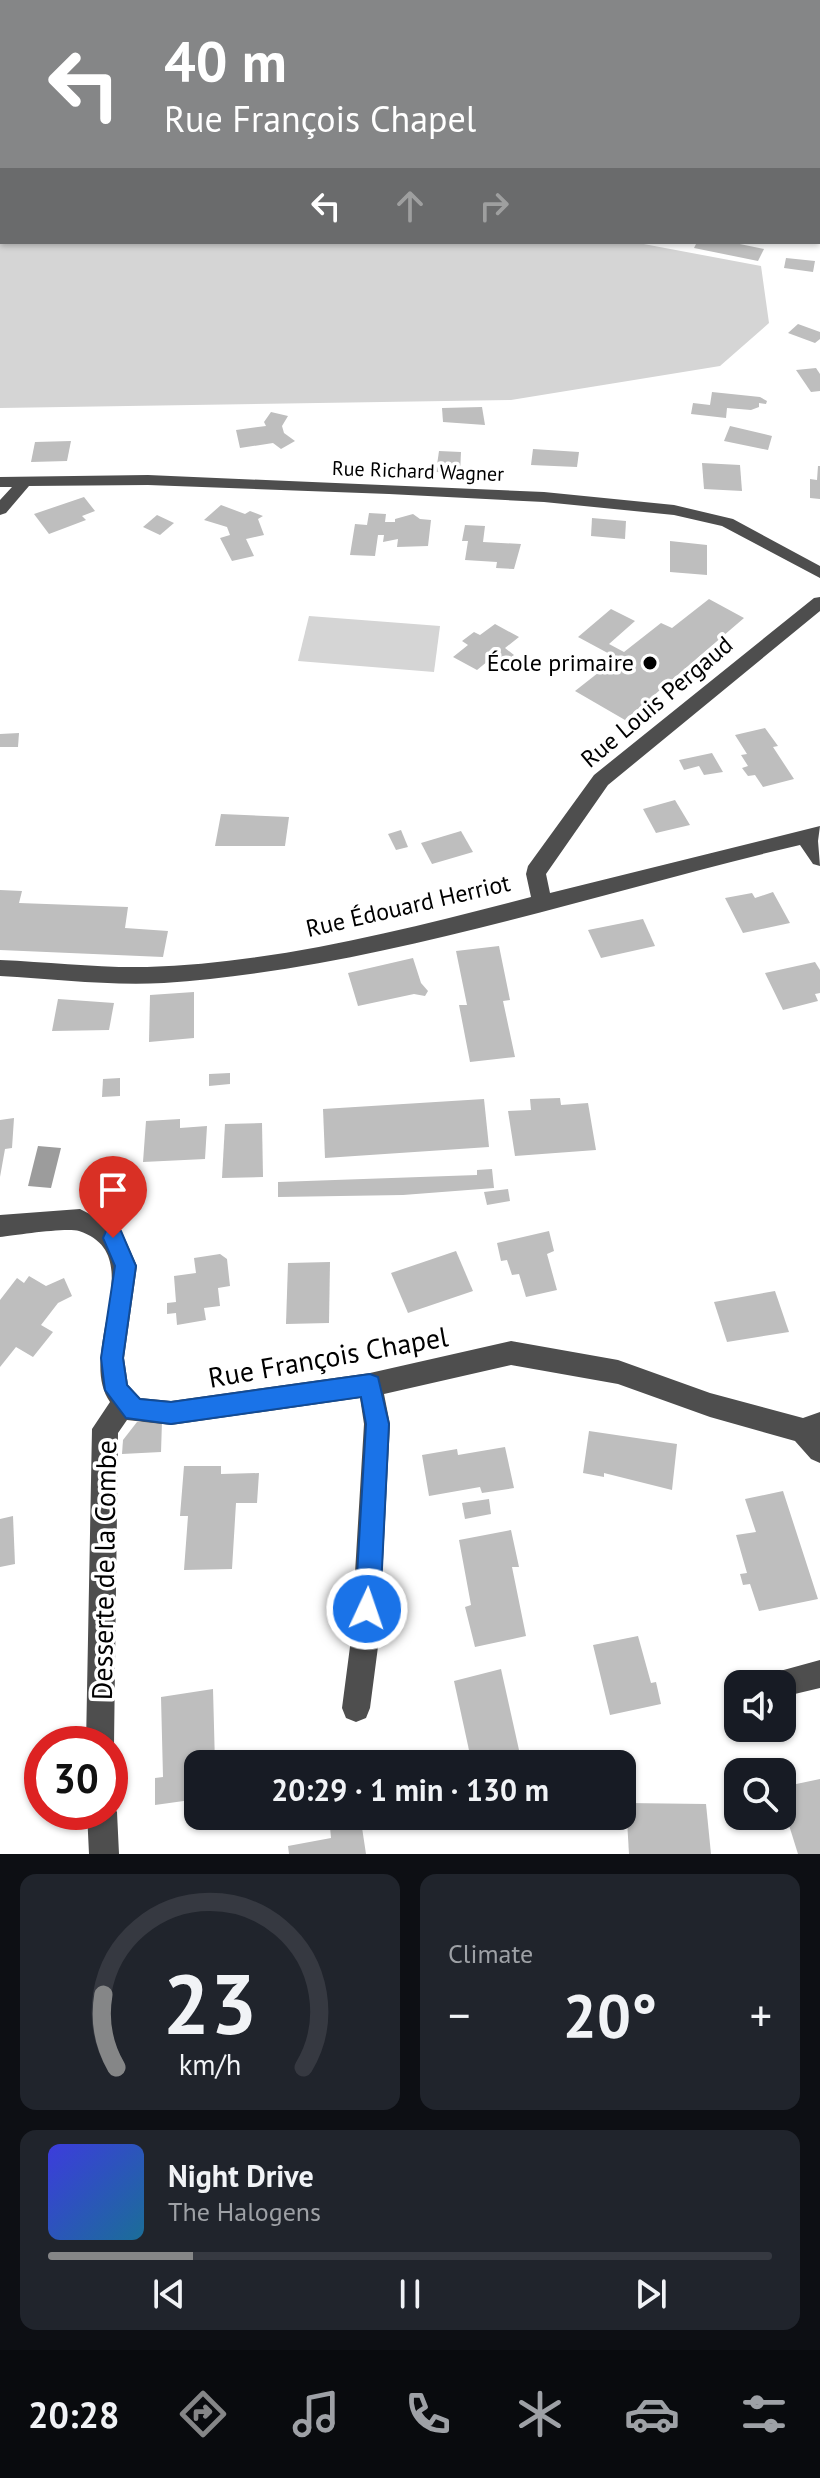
<!DOCTYPE html>
<html lang="en">
<head>
<meta charset="utf-8">
<style>
  body { margin:0; font-family:"PT Sans",sans-serif; background:#20242c; color:#f1f3f6; height:100vh; display:flex; flex-direction:column; font-size:30px; white-space:nowrap }
  * { box-sizing:border-box; margin:0 }
  p { font-size:26px; color:#9ea1a6 }
  .icon { flex:none; width:44px; height:44px; fill:none; stroke:currentColor; stroke-width:2; stroke-linecap:round; stroke-linejoin:round }
  .map { position:relative; height:1854px; overflow:hidden }
  .sheet { display:flex; flex-direction:column; gap:20px; padding:20px; background:#0d0f14; flex:1 }
  .sheet>* { flex:none }
  .hud { position:absolute; left:0px; top:0px; width:820px; height:244px; box-shadow:0 2px 6px #0004; background:#858687; color:#fff; overflow:hidden }
  .tools { position:absolute; left:724px; top:1670px; display:grid; gap:16px }
  .tools a { display:grid; place-items:center; width:72px; height:72px; border-radius:16px; background:#171b24; box-shadow:0 2px 6px #0004; font-size:40px }
  .speed { position:absolute; left:24px; top:1726px; display:flex; gap:16px; font-size:40px; font-weight:700; text-align:center }
  .speed>* { display:grid; place-content:center; width:104px; height:104px; border-radius:50%; background:#171b24; box-shadow:0 2px 6px #0004; line-height:1 }
  .speed .limit { border:12px solid #d22; background:#fff; color:#111 }
  .pin { position:absolute; display:grid; place-items:center; width:68px; height:68px; color:#fff; margin:-82px -34px; border-radius:50% 50% 50% 0; rotate:-45deg; box-shadow:0 0 8px #0007 }
  .pin .icon { rotate:45deg }
  .me { position:absolute; width:88px; margin:-44px; rotate:3deg; stroke-linejoin:round; filter:drop-shadow(0 0 6px #0008) }
  .turn { display:flex; align-items:center; gap:28px; height:168px; padding:0 32px; font-size:36px }
  .turn .icon { width:104px; height:104px; stroke-width:2.5 }
  .turn b { display:block; font-size:56px; line-height:68px }
  .lanes { display:flex; align-items:center; height:76px; padding:0 32px; background:#0003; justify-content:center; gap:40px; direction:ltr }
  .lanes .off { opacity:.35 }
  .big { font-size:60px; font-weight:700; line-height:1.1 }
  .sheet .card { flex:1; display:flex; flex-direction:column; justify-content:center; gap:12px; min-width:0; padding:0 28px; border-radius:16px; background:#20242c }
  .sheet .dial { align-items:center; gap:0 }
  .dial svg { height:208px; overflow:visible; fill:none; stroke:#363941; stroke-width:7; stroke-linecap:round; text-anchor:middle }
  .dial text { fill:#f1f3f6; stroke:none }
  .song { display:flex; align-items:center; gap:24px }
  .cover { width:96px; height:96px; border-radius:12px; background:linear-gradient(135deg,hsl(240 70% 55%),hsl(200 70% 35%)) }
  .played { height:8px; border-radius:4px; background:linear-gradient(90deg,#858687 20%,#363941 20%) }
  .keys { display:flex; justify-content:space-around; direction:ltr }
  .heat { display:flex; justify-content:space-between; align-items:center; font-size:44px; direction:ltr }
  .sheet .tiles { flex:1; display:grid; gap:20px; grid-template-columns:1fr 1fr }
  .card:last-child { grid-column:span 2 }
  .trip { position:absolute; left:184px; top:1750px; width:452px; height:80px; border-radius:16px; background:#171b24; box-shadow:0 2px 6px #0004; font-weight:700; line-height:80px; text-align:center }
  .menu { display:flex; height:128px; justify-content:space-around; align-items:center; background:#090b0e; color:#9ea1a6 }
  .menu .icon { width:56px; height:56px }
  .menu .active { color:#858687 }
  .menu b { font-size:36px; color:#f1f3f6 }
  .map>svg:first-child { display:block }
  .green { fill:#d5d5d5 }
  .water { fill:#9c9c9c }
  .building { fill:#bebebe }
  .lines { fill:none; stroke-linecap:round; stroke-linejoin:round }
  .minor { fill:#4e4e4e; fill-rule:evenodd }
  .route { fill:#1a73e8; stroke:#114b97; stroke-width:2 }
  .poi-dot { fill:#000; stroke:#fff; stroke-width:3 }
  .labels { text-anchor:middle; stroke-width:7; stroke-linejoin:round; paint-order:stroke }
  .far-street-label { font-size:20px; fill:#000; stroke:#fff }
  .poi-label { font-size:24px; fill:#000; stroke:#fff; text-anchor:end }
  .street-label { font-size:24px; fill:#000; stroke:#fff }
  .near-street-label { font-size:28px; fill:#000; stroke:#fff }
</style>
</head>
<body>
<div class="map">
<svg width="820" height="1854" viewBox="0 0 820 1854">
  <rect width="100%" height="100%" fill="#fff"/>
  <g class="green">
    <polygon points="0,0 570,2 2,2 2,242 633,242 761,266 769,323 720,366 511,400 0,408"/>
    <polygon points="309,616 440,626 434,672 298,661"/>
  </g>
  <polygon class="water" points="38,1146 61,1148 51,1188 28,1186"/>
  <g class="building">
    <polygon points="697,242 730,242 764,249 758,261 694,248"/>
    <polygon points="786,258 815,261 813,272 784,268"/>
    <polygon points="798,324 820,332 820,339 815,343 788,333"/>
    <polygon points="816,368 820,374 820,391 811,392 796,370"/>
    <polygon points="712,392 760,397 767,401 766,404 759,403 759,407 751,410 727,408 726,418 691,414 693,403 710,405"/>
    <polygon points="482,407 485,425 443,422 442,408"/>
    <polygon points="271,412 288,416 282,426 284,433 295,441 281,449 273,443 240,448 236,430 266,426 264,422"/>
    <polygon points="730,426 772,436 768,450 724,441"/>
    <polygon points="71,441 67,461 31,462 35,442"/>
    <polygon points="533,449 579,452 577,467 531,465"/>
    <polygon points="439,451 461,452 460,473 436,472"/>
    <polygon points="702,463 740,465 742,491 704,489"/>
    <polygon points="818,466 820,466 820,499 810,498 810,479 817,480"/>
    <polygon points="84,497 95,511 82,516 86,520 49,534 34,514"/>
    <polygon points="221,505 245,514 250,511 263,516 258,519 264,535 246,539 254,556 232,561 220,538 230,535 227,527 204,520"/>
    <polygon points="369,513 386,514 385,522 395,522 395,519 413,514 420,519 431,520 428,546 397,547 398,539 383,542 384,535 378,535 375,556 350,555 355,524 367,525"/>
    <polygon points="157,515 174,523 160,535 143,527"/>
    <polygon points="592,518 626,521 625,539 591,536"/>
    <polygon points="465,525 485,526 483,542 521,544 514,569 496,568 497,562 465,560 468,541 462,541"/>
    <polygon points="670,541 707,545 707,575 670,572"/>
    <polygon points="709,599 744,618 625,720 575,691 617,658 578,637 611,609 635,621 609,644 624,652 661,623 672,628"/>
    <polygon points="495,624 519,637 505,648 514,655 499,666 488,661 477,670 453,657 468,645 462,641 474,632 480,635"/>
    <polygon points="765,728 778,746 773,747 794,779 763,787 755,775 748,776 742,768 748,766 741,755 747,754 735,735"/>
    <polygon points="19,733 18,747 0,747 0,734"/>
    <polygon points="712,753 723,772 704,775 699,766 684,770 679,760"/>
    <polygon points="675,800 690,825 656,833 643,809"/>
    <polygon points="221,814 289,817 285,846 215,846"/>
    <polygon points="401,830 408,847 396,850 388,834"/>
    <polygon points="461,831 473,852 432,864 421,843"/>
    <polygon points="0,890 22,891 19,903 128,907 125,928 168,931 163,957 0,950"/>
    <polygon points="773,892 790,923 743,933 725,898 752,893 755,898"/>
    <polygon points="643,919 655,946 601,958 588,930"/>
    <polygon points="499,946 510,1000 503,1001 515,1057 470,1062 459,1005 467,1005 456,951"/>
    <polygon points="413,958 421,983 428,991 425,996 414,994 358,1006 348,973"/>
    <polygon points="815,962 820,970 820,993 815,994 818,1001 783,1010 765,973"/>
    <polygon points="194,992 194,1038 149,1042 150,995"/>
    <polygon points="58,999 114,1003 109,1030 52,1031"/>
    <polygon points="230,1073 230,1084 209,1086 209,1074"/>
    <polygon points="120,1078 120,1096 102,1097 103,1079"/>
    <polygon points="560,1098 561,1105 588,1103 596,1150 515,1156 508,1111 531,1110 530,1099"/>
    <polygon points="484,1099 489,1147 325,1158 323,1109"/>
    <polygon points="14,1118 12,1148 5,1149 0,1177 0,1120"/>
    <polygon points="180,1119 180,1128 207,1126 205,1159 143,1162 146,1121"/>
    <polygon points="262,1123 263,1177 222,1178 225,1124"/>
    <polygon points="492,1169 494,1188 403,1195 278,1197 278,1182 477,1175 477,1170"/>
    <polygon points="508,1189 510,1201 487,1205 484,1192"/>
    <polygon points="549,1231 554,1251 547,1254 557,1290 526,1297 519,1274 512,1275 507,1260 501,1261 497,1243"/>
    <polygon points="456,1251 473,1291 408,1313 391,1273"/>
    <polygon points="220,1254 227,1259 230,1286 218,1288 220,1306 204,1308 206,1320 177,1325 176,1313 167,1314 167,1303 176,1302 174,1276 196,1273 194,1258"/>
    <polygon points="330,1262 329,1323 286,1324 288,1263"/>
    <polygon points="29,1276 46,1286 64,1278 72,1296 58,1303 41,1325 53,1332 33,1357 16,1347 0,1367 0,1300 17,1278 24,1283"/>
    <polygon points="775,1291 789,1332 727,1342 714,1302"/>
    <polygon points="162,1420 161,1452 122,1454 123,1440 137,1422"/>
    <polygon points="589,1431 677,1444 672,1490 604,1473 604,1477 583,1473"/>
    <polygon points="505,1447 514,1488 482,1493 480,1487 429,1496 422,1455 457,1449 458,1455"/>
    <polygon points="184,1466 221,1466 221,1474 259,1473 257,1503 236,1503 232,1569 184,1570 188,1516 180,1516"/>
    <polygon points="783,1491 818,1599 759,1611 750,1584 743,1585 740,1574 747,1573 736,1535 756,1532 745,1499"/>
    <polygon points="489,1499 491,1514 465,1519 462,1503"/>
    <polygon points="13,1516 15,1564 0,1567 0,1519"/>
    <polygon points="511,1530 519,1567 512,1567 526,1636 475,1647 465,1607 471,1605 459,1540"/>
    <polygon points="638,1636 651,1683 656,1682 661,1704 610,1715 593,1645"/>
    <polygon points="501,1669 521,1759 503,1764 472,1764 454,1681"/>
    <polygon points="213,1689 215,1764 198,1764 198,1799 155,1805 155,1778 163,1777 161,1697"/>
    <polygon points="820,1779 820,1854 798,1854 782,1803 782,1787"/>
    <polygon points="626,1803 706,1804 711,1854 629,1854"/>
    <polygon points="361,1821 366,1854 289,1854 288,1846 331,1838 330,1827"/>
  </g>
  <g class="lines">
    <g class="minor">
      <polygon points="676,0 689,0 690,2 677,2"/>
      <rect x="818" y="62" width="2" height="6"/>
      <rect x="818" y="179" width="2" height="8"/>
      <polygon points="148,475 544,492 674,505 733,519 820,566 820,578 722,526 674,515 544,502 389,494 148,485 29,486 6,513 0,515 0,500 12,487 0,487 0,477"/>
      <path d="M820,597v14l-212,174 -62,89 4,19 270,-67 -2,15 2,25 -7,-2 -13,-19c-210,49 -420,123 -636,138 -55,3 -109,-4 -164,-7v-16c49,2 98,8 147,7 129,-4 260,-38 384,-70l-5,-23 2,-8 66,-91 220,-177z"/>
      <path d="M80,1209l41,21 16,36 -13,92 4,27 12,13 31,3 199,-28 141,-32 107,19 92,33 93,25 17,-6v51l-9,-4 -16,-18 -85,-24 -92,-33 -107,-19 -127,29 6,30 -11,215 -9,69 -4,10 -10,4 -10,-4 -4,-10 9,-69 13,-215 -4,-26 -189,27 -44,-5 -9,13 -4,311 -4,10v-10h-24l6,-315 18,-27c-35,-50 42,-147 -31,-171 -12,-4 -63,4 -79,6v-22z"/>
      <polygon points="820,1660 820,1688 782,1697 782,1684 765,1684 769,1674"/>
      <polygon points="110,1801 117,1812 119,1854 89,1854 87,1812 110,1812"/>
    </g>
  </g>
  <polygon class="route" points="113,1228 121,1231 136,1266 123,1358 127,1385 140,1399 171,1402 370,1374 378,1377 389,1424 380,1609 376,1617 367,1621 358,1617 355,1609 366,1424 361,1397 171,1424 126,1418 105,1390 101,1358 115,1266 103,1238 106,1231"/>
  <circle class="poi-dot" cx="650" cy="663" r="8"/>
  <g class="labels">
    <g class="far-street-label">
      <text transform="translate(418 471) rotate(2)" y="7">Rue Richard Wagner</text>
    </g>
    <g class="poi-label">
      <text x="634" y="671">École primaire</text>
    </g>
    <g class="street-label">
      <text transform="translate(657 702) rotate(-40)" y="8">Rue Louis Pergaud</text>
      <text transform="translate(408 906) rotate(-13)" y="8">Rue Édouard Herriot</text>
    </g>
    <g class="near-street-label">
      <text transform="translate(328 1357) rotate(-10)" y="10">Rue François Chapel</text>
      <text transform="translate(104 1570) rotate(-89)" y="10">Desserte de la Combe</text>
    </g>
  </g>
</svg>
<div class="tools">
<a><svg class="icon" aria-label="sound" viewBox="0 0 24 24"><path d="M4 9h4l5-4v14l-5-4H4zM17 9q2 3 0 6"/></svg></a>
<a><svg class="icon" aria-label="search" viewBox="0 0 24 24"><circle cx="10" cy="10" r="6"/><path d="M15 15l6 6"/></svg></a>
</div>
<div class="speed"><div class="limit">30</div></div>
<div class="pin" style="left:113px;top:1238px;background:#d93025"><svg class="icon" aria-label="arrive" viewBox="0 0 24 24"><path d="M6 21V4h12l-3 4 3 4H6"/></svg></div>
<svg class="me" style="left:367px;top:1609px" viewBox="-20 -20 40 40"><circle r="17" fill="#1a73e8" stroke="#fff" stroke-width="3"/><path d="M0-11L8 9 0 5-8 9z" fill="#fff"/></svg>
<div class="trip">20:29 · 1 min · 130 m</div>
<div class="hud">
<div class="turn"><svg class="icon" aria-label="left" viewBox="0 0 24 24"><path d="M17 20v-9H6M10 6l-5 5 5 5"/></svg><div><b>40 m</b>Rue François Chapel</div></div>
<div class="lanes"><svg class="icon" aria-label="left" viewBox="0 0 24 24"><path d="M17 20v-9H6M10 6l-5 5 5 5"/></svg><svg class="icon off" aria-label="ahead" viewBox="0 0 24 24"><path d="M12 20V5M6 11l6-6 6 6"/></svg><svg class="icon off" aria-label="right" viewBox="0 0 24 24"><path d="M7 20v-9h11M14 6l5 5-5 5"/></svg></div>
</div>
</div>
<section class="sheet">
<div class="tiles">
<div class="card dial"><svg viewBox="0 0 100 80">
<path d="M14 69A42 42 0 1 1 86 69"/>
<path d="M14 69A42 42 0 0 1 9 41" stroke="#858687"/>
<text x="50" y="56" font-size="32" font-weight="700">23</text>
<text x="50" y="72" font-size="11">km/h</text>
</svg></div>
<div class="card"><p>Climate</p>
<div class="heat"><a>−</a><b class="big">20°</b><a>+</a></div>
</div>
<div class="card">
<div class="song"><i class="cover"></i><div><b>Night Drive</b><p>The Halogens</p></div></div>
<div class="played"></div>
<div class="keys"><svg class="icon" aria-label="previous" viewBox="0 0 24 24"><path d="M18 5L8 12l10 7zM5 5v14"/></svg><svg class="icon" aria-label="pause" viewBox="0 0 24 24"><path d="M8 5v14M16 5v14"/></svg><svg class="icon" aria-label="next" viewBox="0 0 24 24"><path d="M6 5l10 7-10 7zM19 5v14"/></svg></div>
</div>
</div>
</section>
<nav class="menu">
<b>20:28</b>
<svg class="icon active" aria-label="directions" viewBox="0 0 24 24"><path d="M12 3l9 9-9 9-9-9zM9 14v-3h6M13 9l2 2-2 2"/></svg>
<svg class="icon" aria-label="music" viewBox="0 0 24 24"><path d="M9 18V5l10-2v13"/><circle cx="6" cy="18" r="3"/><circle cx="16" cy="16" r="3"/></svg>
<svg class="icon" aria-label="phone" viewBox="0 0 24 24"><path d="M5 4h4l2 5-3 2q2 4 5 5l2-3 5 2v4C11 20 4 13 5 4z"/></svg>
<svg class="icon" aria-label="climate" viewBox="0 0 24 24"><path d="M12 3v18M4 7l16 10M4 17L20 7"/></svg>
<svg class="icon" aria-label="car" viewBox="0 0 24 24"><path d="M5 17H2v-5l4-1 3-4h7l3 4 3 1v5h-3M9 17h6M6 11h13"/><circle cx="7" cy="17" r="2"/><circle cx="17" cy="17" r="2"/></svg>
<svg class="icon" aria-label="filters" viewBox="0 0 24 24"><path d="M4 7h16M4 17h16"/><circle cx="9" cy="7" r="2"/><circle cx="15" cy="17" r="2"/></svg>
</nav>
</body>
</html>
